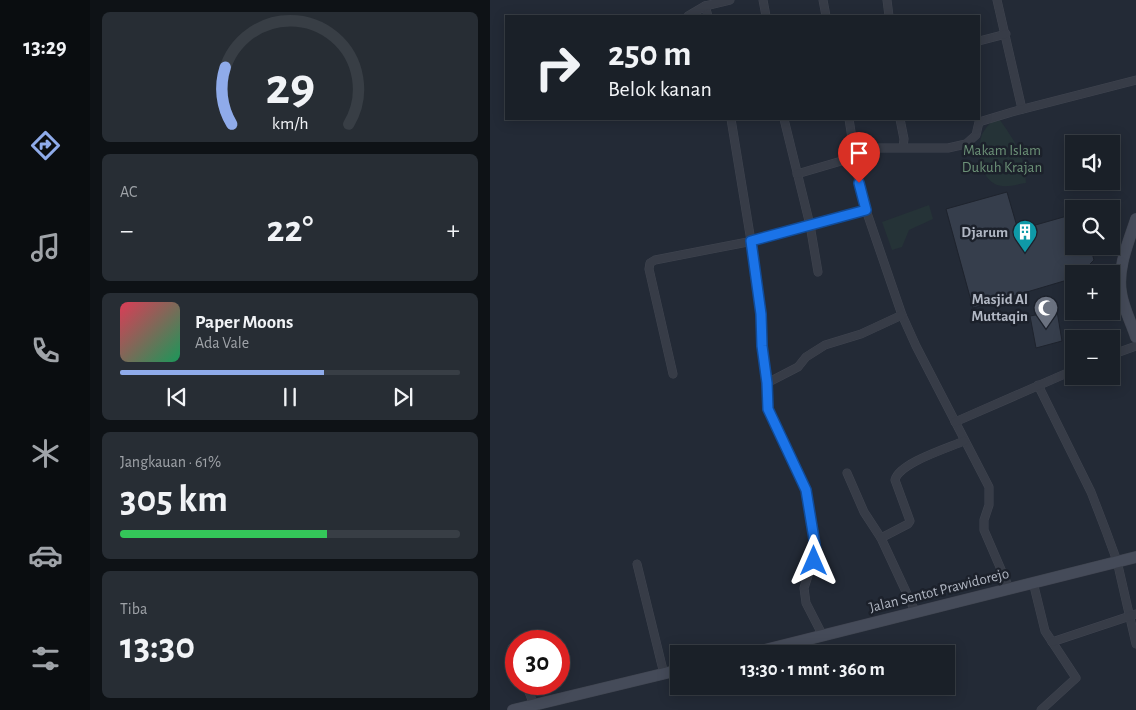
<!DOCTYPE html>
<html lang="id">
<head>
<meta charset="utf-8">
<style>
  body { margin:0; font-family:"Alegreya Sans",sans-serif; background:#272d34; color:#f1f3f6; height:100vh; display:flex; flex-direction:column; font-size:19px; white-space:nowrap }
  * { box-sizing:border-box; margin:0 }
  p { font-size:16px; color:#9fa3a8 }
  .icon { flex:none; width:28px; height:28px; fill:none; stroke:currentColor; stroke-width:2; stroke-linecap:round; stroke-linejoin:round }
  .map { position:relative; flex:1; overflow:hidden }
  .details { display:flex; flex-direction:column; gap:12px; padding:12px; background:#0e1216; width:400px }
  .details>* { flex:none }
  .top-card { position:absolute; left:15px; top:15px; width:475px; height:105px; border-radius:0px; box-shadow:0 2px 12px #0003,0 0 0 1px #383e45; background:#1a2028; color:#f1f3f6; overflow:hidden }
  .buttons { position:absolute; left:575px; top:135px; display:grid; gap:10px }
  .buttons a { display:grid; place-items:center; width:55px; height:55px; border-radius:0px; background:#1a2028; box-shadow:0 2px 12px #0003,0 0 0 1px #383e45; font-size:25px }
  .speed { position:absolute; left:15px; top:630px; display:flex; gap:10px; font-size:25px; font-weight:700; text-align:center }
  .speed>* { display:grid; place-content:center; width:65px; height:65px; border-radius:50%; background:#1a2028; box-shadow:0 2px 12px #0003,0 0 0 1px #383e45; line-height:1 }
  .speed .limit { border:8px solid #d22; background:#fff; color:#111 }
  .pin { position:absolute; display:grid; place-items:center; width:42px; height:42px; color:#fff; margin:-51px -21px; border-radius:50% 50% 50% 0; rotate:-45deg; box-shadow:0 0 5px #0007 }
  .pin .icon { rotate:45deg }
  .me { position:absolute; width:55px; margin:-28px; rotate:0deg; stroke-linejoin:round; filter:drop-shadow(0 0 4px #0008) }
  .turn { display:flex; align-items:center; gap:18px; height:105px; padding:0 20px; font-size:22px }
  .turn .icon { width:65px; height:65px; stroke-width:2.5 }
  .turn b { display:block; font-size:35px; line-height:42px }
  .big { font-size:38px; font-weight:700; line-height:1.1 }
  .details .tile { flex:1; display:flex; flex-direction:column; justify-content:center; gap:8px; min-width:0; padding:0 18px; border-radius:8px; background:#272d34 }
  .details .dial { align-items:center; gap:0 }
  .dial svg { height:130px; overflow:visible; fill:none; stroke:#383e45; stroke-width:7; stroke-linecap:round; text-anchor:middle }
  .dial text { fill:#f1f3f6; stroke:none }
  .song { display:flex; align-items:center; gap:15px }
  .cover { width:60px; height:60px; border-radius:8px; background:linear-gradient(135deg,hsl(350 70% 55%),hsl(150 70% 35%)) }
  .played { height:5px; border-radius:2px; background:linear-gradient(90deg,#8fabea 60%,#383e45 60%) }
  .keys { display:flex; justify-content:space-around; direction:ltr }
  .heat { display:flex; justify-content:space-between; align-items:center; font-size:28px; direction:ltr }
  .charge { height:8px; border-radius:4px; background:linear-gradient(90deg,#34c759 61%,#383e45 0) }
  .trip { position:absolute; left:180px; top:645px; width:285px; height:50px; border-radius:0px; background:#1a2028; box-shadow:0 2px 12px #0003,0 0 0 1px #383e45; font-weight:700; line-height:50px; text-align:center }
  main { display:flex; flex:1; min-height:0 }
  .menu { display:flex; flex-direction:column; width:90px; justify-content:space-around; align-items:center; background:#0a0d10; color:#9fa3a8 }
  .menu .icon { width:35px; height:35px }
  .menu .active { color:#8fabea }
  .menu b { font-size:22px; color:#f1f3f6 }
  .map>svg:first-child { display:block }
  .green { fill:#253337 }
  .building { fill:#363e4c; stroke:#1e232d }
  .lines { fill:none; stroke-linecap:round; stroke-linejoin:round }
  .street-casing { stroke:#404550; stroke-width:9 }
  .secondary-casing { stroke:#404550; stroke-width:12 }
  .street { stroke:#373c47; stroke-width:8 }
  .secondary { stroke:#454b59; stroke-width:11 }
  .route-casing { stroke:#114b97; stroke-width:12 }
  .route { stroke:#1a73e8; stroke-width:9 }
  .labels { text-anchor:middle; stroke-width:5; stroke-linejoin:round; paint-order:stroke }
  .park-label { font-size:15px; fill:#6c9177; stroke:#1c212b }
  .poi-label { font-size:15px; font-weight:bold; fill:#b1b7c3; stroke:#1c212b; text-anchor:end }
  .street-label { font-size:15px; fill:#b1b7c3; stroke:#1c212b }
</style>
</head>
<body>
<main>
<nav class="menu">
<b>13:29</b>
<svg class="icon active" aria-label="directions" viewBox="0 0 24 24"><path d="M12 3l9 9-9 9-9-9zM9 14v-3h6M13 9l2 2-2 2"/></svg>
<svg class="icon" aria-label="music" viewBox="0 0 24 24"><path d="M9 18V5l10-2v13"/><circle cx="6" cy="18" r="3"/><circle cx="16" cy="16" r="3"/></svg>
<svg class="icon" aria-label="phone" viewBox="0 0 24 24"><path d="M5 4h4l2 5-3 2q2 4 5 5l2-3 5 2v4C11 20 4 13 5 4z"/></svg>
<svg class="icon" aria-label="climate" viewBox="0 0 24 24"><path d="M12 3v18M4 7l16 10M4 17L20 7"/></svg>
<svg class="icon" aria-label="car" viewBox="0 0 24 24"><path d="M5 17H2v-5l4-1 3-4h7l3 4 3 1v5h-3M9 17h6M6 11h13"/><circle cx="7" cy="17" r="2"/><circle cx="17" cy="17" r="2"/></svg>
<svg class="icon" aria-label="filters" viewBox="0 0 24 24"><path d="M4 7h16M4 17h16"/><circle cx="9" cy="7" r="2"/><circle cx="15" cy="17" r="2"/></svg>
</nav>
<section class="details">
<div class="tile dial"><svg viewBox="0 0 100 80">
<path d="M14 69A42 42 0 1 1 86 69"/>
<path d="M14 69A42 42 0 0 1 10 34" stroke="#8fabea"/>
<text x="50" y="56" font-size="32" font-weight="700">29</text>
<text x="50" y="72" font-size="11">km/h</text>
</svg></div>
<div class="tile"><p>AC</p>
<div class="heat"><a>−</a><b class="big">22°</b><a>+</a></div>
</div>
<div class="tile">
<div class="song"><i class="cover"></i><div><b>Paper Moons</b><p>Ada Vale</p></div></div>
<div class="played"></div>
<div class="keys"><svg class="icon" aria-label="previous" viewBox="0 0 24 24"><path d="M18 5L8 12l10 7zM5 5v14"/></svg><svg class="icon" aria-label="pause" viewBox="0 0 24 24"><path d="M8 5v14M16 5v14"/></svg><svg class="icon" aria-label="next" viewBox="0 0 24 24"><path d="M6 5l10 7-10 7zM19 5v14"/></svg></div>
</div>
<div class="tile"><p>Jangkauan · 61%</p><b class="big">305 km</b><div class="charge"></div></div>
<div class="tile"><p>Tiba</p><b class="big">13:30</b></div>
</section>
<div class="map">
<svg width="646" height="710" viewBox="0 0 646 710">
  <rect width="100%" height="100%" fill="#232a36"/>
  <g class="green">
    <path d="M508,117c17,25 26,35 28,66 -7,1 -17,4 -24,3 -20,-2 -26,-32 -21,-48 2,-9 10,-16 17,-21z"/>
    <polygon points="439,205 443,219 419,230 412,247 402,250 392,222"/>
  </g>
  <g class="building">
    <polygon points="517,192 528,230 584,214 584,246 600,246 604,260 600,264 603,272 584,274 584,278 483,308 456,209"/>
    <polygon points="567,311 572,341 546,348 540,316"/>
  </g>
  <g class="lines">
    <defs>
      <g id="street">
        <polyline points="273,0 276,16"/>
        <polyline points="333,0 336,16"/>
        <polyline points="397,0 399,16"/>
        <polyline points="507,0 532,109"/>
        <polyline points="215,6 218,16"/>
        <polyline points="198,16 215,6 240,0"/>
        <polyline points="489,41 516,34"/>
        <polyline points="241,119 261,241 271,314 272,346 277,383 278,409 316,490 326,551 314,588 316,603 333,636"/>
        <polyline points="294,119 320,225 328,272"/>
        <polyline points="359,119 369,183 376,210 412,315 426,346 499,487 499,505 494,520 494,530 519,588"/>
        <polyline points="410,119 414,139 413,147"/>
        <polyline points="365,153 389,148 458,148 476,144 486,135 489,122 522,112 646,80"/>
        <polyline points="307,174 365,157"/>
        <polyline points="621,355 646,346"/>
        <polyline points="183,374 159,269 160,263 165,260 268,240 376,210"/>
        <polyline points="277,383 308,367 316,357 335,345 371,334 412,315"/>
        <polyline points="548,385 601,492 616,531 627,561 646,644"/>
        <polyline points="465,422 584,370"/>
        <polyline points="357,473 374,512 391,538"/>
        <polyline points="147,564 174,674"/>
        <polyline points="543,582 555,631 586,678 551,710"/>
        <path d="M425,611l-34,-73 27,-14 2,-3 -15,-41c4,-17 53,-32 69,-39"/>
        <polyline points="562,642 646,614"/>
        <polyline points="22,648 26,658"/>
        <polyline points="36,684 45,708"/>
      </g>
      <g id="secondary">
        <path d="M646,219c-7,22 -19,49 -15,73 2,15 10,30 15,45"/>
        <polyline points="259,654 646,557"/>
        <polyline points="23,710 189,670"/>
      </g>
    </defs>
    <use href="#street" class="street-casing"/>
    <use href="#secondary" class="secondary-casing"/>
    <use href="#street" class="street"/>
    <use href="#secondary" class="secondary"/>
  </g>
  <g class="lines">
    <defs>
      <polyline id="route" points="324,561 326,551 316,490 278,409 277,383 272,346 271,314 261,241 376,210 369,183"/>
    </defs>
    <use href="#route" class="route-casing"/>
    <use href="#route" class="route"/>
  </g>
  <defs>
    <symbol id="building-pin" viewBox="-11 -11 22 30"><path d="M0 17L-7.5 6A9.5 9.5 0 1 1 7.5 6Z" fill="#0f9aa8" stroke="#1c212b"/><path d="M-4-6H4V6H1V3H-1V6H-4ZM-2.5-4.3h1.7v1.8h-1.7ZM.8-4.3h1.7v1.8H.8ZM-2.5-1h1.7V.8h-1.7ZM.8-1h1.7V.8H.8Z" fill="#fff"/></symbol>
    <symbol id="mosque-pin" viewBox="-11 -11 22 30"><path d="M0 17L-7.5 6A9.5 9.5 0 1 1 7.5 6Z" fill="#6b7280" stroke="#1c212b"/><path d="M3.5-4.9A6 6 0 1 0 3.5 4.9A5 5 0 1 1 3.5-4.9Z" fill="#fff"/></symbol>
  </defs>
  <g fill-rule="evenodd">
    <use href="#building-pin" x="521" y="218" width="28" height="38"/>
    <use href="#mosque-pin" x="542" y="294" width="28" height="38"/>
  </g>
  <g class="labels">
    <g class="park-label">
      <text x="512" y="155">Makam Islam<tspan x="512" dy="17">Dukuh Krajan</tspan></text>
    </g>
    <g class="poi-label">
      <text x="518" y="237">Djarum</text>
      <text x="538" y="304">Masjid Al<tspan x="538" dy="17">Muttaqin</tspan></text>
    </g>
    <g class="street-label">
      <text transform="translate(449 590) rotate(-14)" y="5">Jalan Sentot Prawidorejo</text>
    </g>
  </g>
</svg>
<div class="buttons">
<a><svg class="icon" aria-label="sound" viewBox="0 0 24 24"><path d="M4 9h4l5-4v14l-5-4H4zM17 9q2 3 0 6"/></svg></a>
<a><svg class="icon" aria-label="search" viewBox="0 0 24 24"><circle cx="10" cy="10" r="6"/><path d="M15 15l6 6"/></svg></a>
<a>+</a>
<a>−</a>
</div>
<div class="speed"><div class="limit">30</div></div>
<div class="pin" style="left:369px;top:183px;background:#d93025"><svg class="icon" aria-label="arrive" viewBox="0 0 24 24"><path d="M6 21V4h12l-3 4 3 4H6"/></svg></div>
<svg class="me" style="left:324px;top:561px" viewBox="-20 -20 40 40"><path d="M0-17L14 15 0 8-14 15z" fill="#1a73e8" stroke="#fff" stroke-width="4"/></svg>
<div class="trip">13:30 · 1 mnt · 360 m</div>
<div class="top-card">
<div class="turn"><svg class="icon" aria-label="right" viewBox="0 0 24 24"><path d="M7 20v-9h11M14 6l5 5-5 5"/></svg><div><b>250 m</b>Belok kanan</div></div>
</div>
</div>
</main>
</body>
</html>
